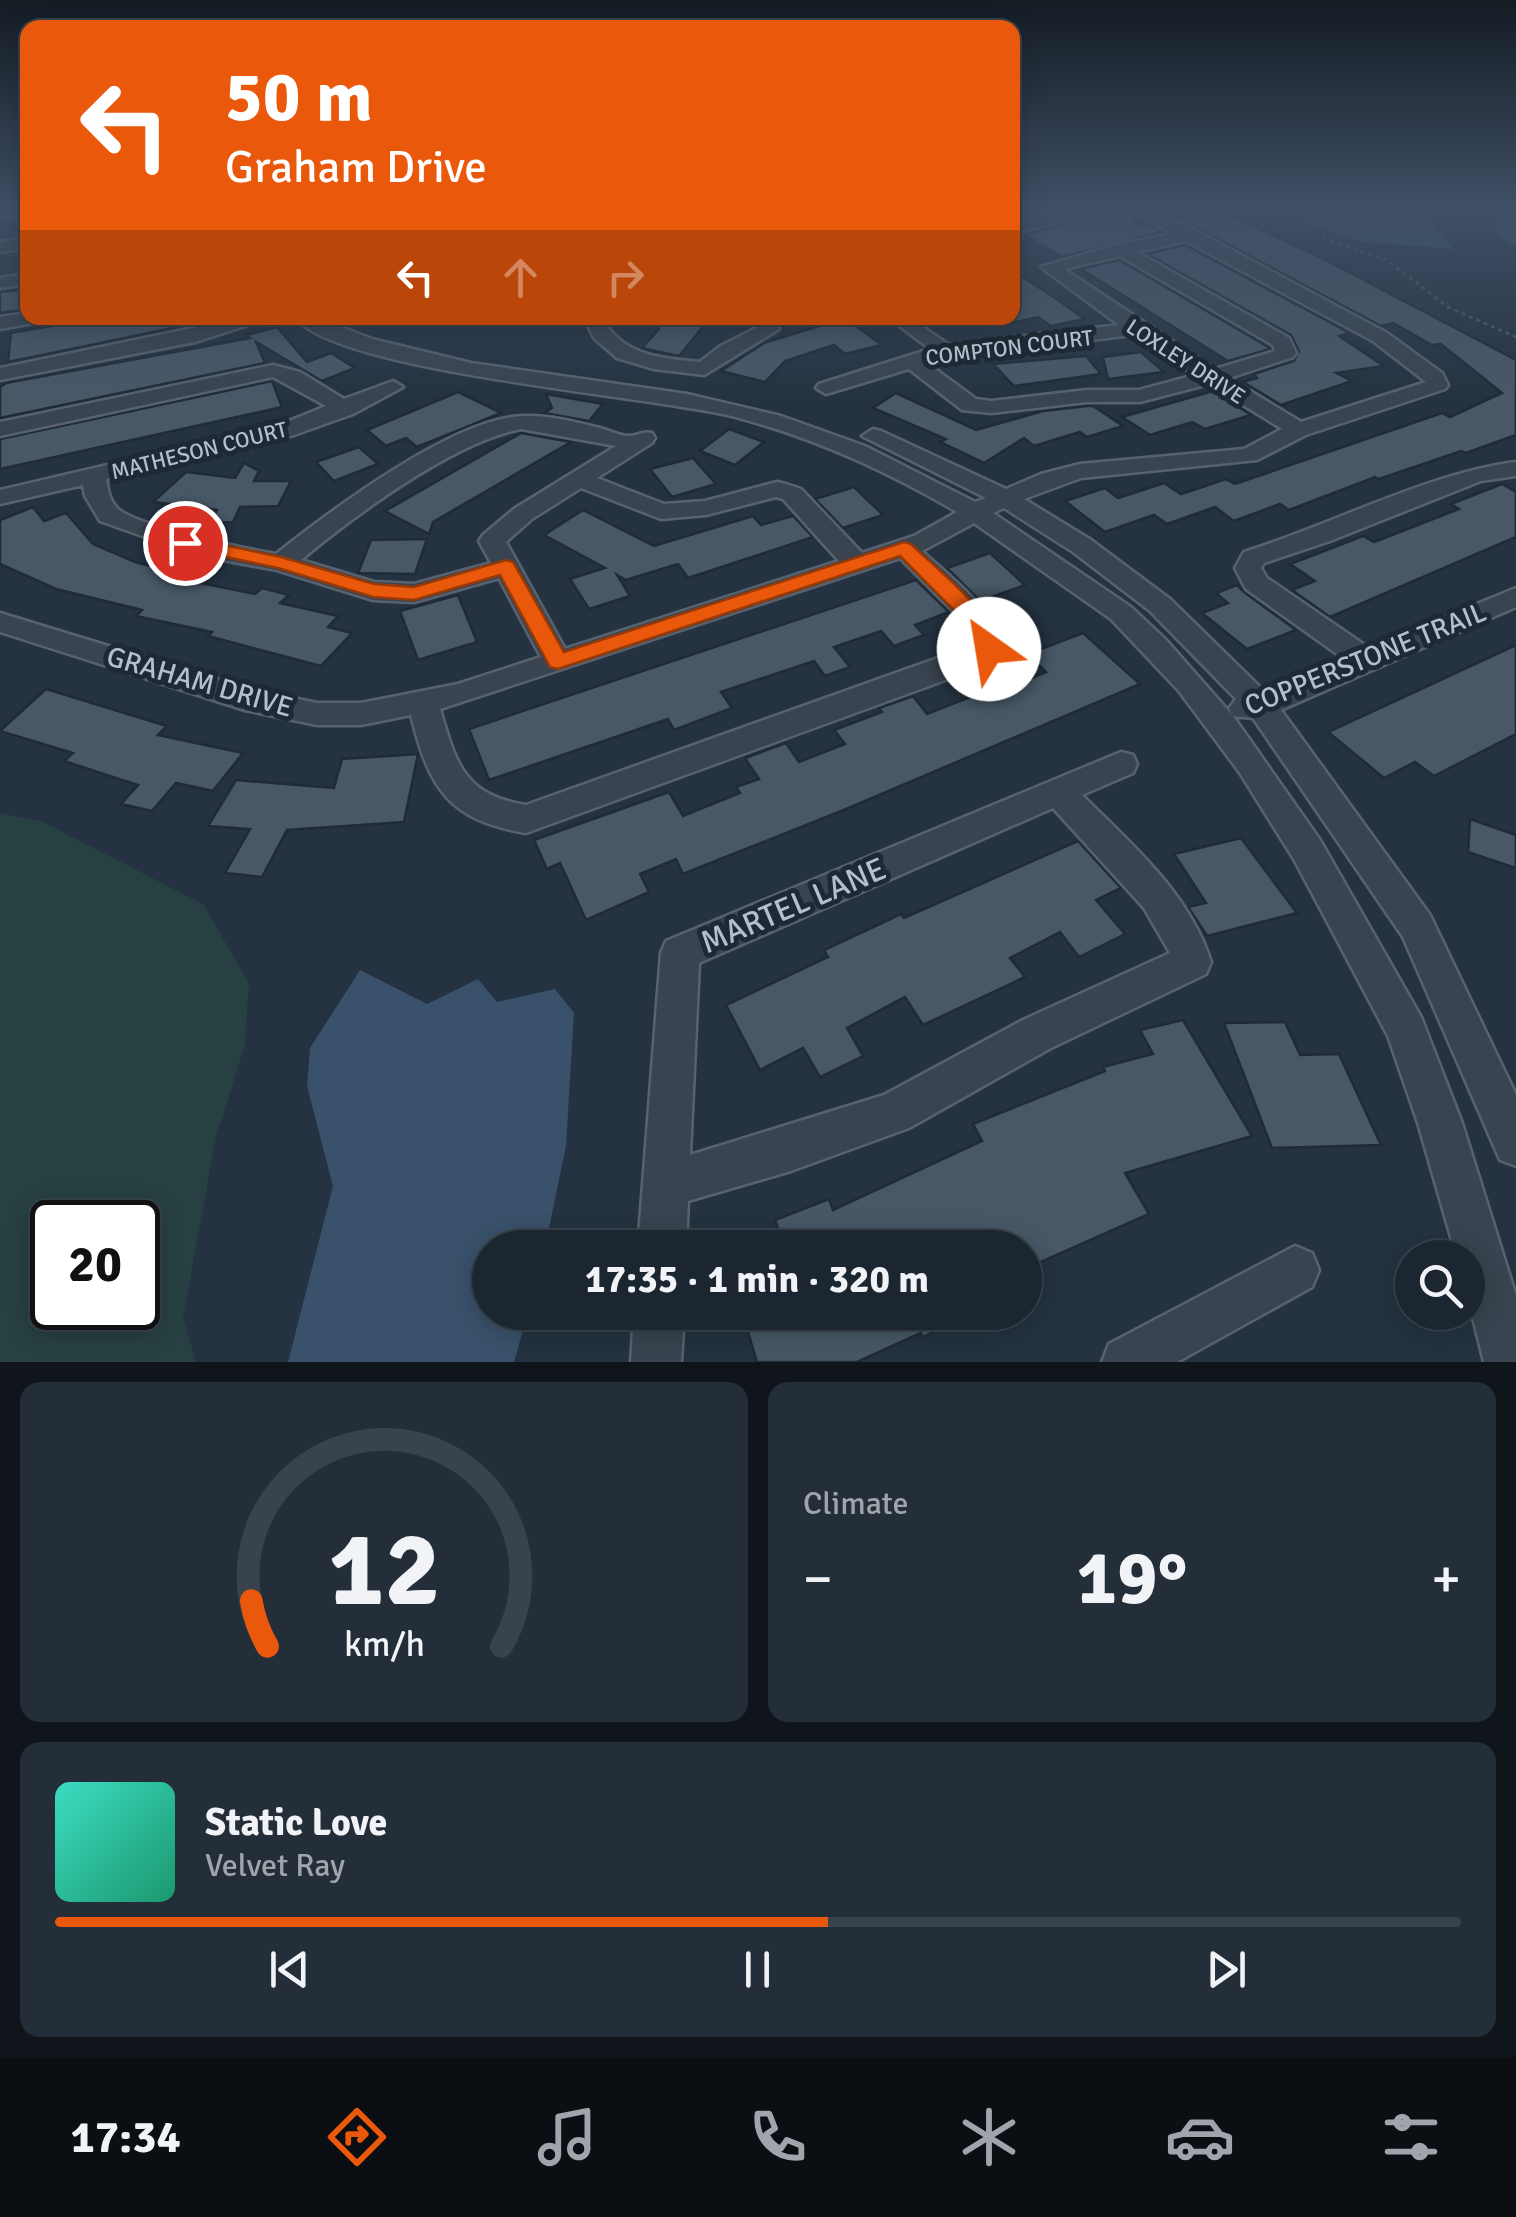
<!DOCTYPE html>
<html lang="en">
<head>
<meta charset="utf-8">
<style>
  body { margin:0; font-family:Signika,sans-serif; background:#242e39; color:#f1f3f6; height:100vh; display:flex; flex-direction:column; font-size:38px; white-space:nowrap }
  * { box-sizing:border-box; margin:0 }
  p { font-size:32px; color:#a0a5ab }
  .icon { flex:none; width:55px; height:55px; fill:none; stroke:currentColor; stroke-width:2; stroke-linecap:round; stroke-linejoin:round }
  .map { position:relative; height:1362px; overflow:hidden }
  .panel { display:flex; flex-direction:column; gap:20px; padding:20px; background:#0f151b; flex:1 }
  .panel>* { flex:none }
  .guide { position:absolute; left:20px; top:20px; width:1000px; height:305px; border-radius:20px; box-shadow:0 5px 25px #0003,0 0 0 2px #39434d; background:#ea580c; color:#fff; overflow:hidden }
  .tools { position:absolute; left:1395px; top:1240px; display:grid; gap:20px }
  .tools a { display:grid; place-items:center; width:90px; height:90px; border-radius:50%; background:#1b2631; box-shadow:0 5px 25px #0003,0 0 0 2px #39434d; font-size:50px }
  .speed { position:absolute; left:30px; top:1200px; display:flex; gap:20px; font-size:50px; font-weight:700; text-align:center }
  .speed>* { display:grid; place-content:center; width:130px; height:130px; border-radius:50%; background:#1b2631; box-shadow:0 5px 25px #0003,0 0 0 2px #39434d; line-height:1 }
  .speed .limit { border:5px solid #111; border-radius:15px; background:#fff; color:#111 }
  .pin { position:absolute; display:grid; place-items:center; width:85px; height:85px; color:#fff; margin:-42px; border:5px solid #fff; border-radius:50%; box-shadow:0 2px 10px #0007 }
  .me { position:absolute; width:110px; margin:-55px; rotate:328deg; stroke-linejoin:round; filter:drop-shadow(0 0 8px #0008) }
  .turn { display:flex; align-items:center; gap:35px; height:210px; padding:0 40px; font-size:45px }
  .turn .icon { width:130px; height:130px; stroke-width:2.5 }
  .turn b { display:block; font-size:70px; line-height:85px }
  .lanes { display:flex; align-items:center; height:95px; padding:0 40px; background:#0003; justify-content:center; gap:50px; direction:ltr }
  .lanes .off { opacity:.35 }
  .big { font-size:75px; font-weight:800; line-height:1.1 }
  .panel .widget { flex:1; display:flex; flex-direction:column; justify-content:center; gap:15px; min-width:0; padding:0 35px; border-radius:20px; background:#242e39 }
  .panel .dial { align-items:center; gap:0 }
  .dial svg { height:260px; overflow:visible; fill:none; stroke:#39434d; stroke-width:7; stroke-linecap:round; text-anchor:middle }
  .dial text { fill:#f1f3f6; stroke:none }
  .song { display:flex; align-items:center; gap:30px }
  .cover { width:120px; height:120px; border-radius:15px; background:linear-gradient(135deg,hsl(170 70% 55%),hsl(160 70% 35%)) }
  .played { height:10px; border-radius:5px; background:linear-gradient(90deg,#ea580c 55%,#39434d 55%) }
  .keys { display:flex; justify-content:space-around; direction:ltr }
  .heat { display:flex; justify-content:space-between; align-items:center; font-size:55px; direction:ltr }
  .panel .tiles { flex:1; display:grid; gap:20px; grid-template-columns:1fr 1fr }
  .widget:last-child { grid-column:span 2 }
  .trip { position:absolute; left:472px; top:1230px; width:570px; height:100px; border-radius:50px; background:#1b2631; box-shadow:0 5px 25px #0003,0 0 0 2px #39434d; font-weight:800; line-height:100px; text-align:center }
  .dock { display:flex; height:160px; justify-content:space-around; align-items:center; background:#0b0f14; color:#a0a5ab }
  .dock .icon { width:70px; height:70px }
  .dock .selected { color:#ea580c }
  .dock b { font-size:45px; color:#f1f3f6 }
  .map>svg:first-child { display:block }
  .green { fill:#274041; fill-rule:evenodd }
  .water { fill:#39516a }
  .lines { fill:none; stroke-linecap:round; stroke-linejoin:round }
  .river { fill:#39516a; fill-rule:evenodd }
  .building { fill:#485867; stroke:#202b37; stroke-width:2.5 }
  .minor-casing { stroke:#57626e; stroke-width:5 }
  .path { stroke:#455d5e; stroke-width:2.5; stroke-dasharray:4 4; stroke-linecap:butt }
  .minor { fill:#394450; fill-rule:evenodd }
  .route { fill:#ea580c; stroke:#983908; stroke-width:2.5 }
  .labels { text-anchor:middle; stroke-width:10; stroke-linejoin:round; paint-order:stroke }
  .far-street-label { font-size:22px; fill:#b5bfcb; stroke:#1e2935 }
  .street-label { font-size:28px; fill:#b5bfcb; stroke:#1e2935 }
  .near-street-label { font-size:32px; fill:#b5bfcb; stroke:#1e2935 }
</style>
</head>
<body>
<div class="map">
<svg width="1516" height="1362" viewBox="0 0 1516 1362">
  <rect width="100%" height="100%" fill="#243241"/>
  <path class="green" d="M0,813l41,8 162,83 46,79 -4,62 -29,92 -33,181 13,44h-196zM52,1222h86v86h-86z"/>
  <g class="water">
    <path d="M1277,208h144c14,13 20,28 32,41l-90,-7 -48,-15z"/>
    <polygon points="360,970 427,1004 478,979 497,1002 555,989 574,1013 566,1146 545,1247 490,1248 490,1312 528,1313 514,1362 288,1362 333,1186 307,1086 310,1048"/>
  </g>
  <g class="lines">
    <path class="river" d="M1493,208h23v38c-19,-4 -21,-21 -23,-38z"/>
  </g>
  <g class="building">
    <polygon points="1119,208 1135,216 1136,226 1148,224 1162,232 1062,257 1024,235"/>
    <polygon points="1219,211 1314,254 1516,360 1516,435 1466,453 1461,451 1379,479 1375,477 1289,510 1280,504 1234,521 1215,507 1167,524 1154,515 1105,532 1065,501 1105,488 1118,498 1164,483 1181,494 1226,479 1235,484 1442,413 1450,417 1502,393 1441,344 1432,345 1393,323 1381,326 1178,218"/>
    <polygon points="1185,245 1350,333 1339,336 1384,366 1336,373 1352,381 1281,405 1243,382 1257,378 1254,374 1294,361 1299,351 1291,335 1147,254"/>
    <polygon points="1119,260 1270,348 1270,349 1228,361 1081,269"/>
    <polygon points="1012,270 1058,300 1085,319 1051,326 1038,317 1012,323"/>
    <polygon points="28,289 27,309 0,313 0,292"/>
    <polygon points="96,318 171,318 173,328 8,362 11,333"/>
    <polygon points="656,318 710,318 679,356 642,348 659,329"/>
    <polygon points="845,318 882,345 845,354 834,345 785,361 765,382 721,371 764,343"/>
    <polygon points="277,327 307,362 331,353 355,368 322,381 256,342 265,363 0,418 0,387 6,383 250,338 246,335"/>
    <polygon points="1141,352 1164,372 1108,379 1103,357"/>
    <polygon points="1086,356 1101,374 1014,386 993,364"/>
    <polygon points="272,381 282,407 0,469 0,439"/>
    <polygon points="1213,391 1251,415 1205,429 1192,422 1150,435 1122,417"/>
    <polygon points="458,392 501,413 417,447 406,438 386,446 367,430"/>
    <polygon points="896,393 976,430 1043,411 1087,406 1093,406 1123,426 1087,437 1080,432 1034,446 1024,438 984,463 940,442 946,439 873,408"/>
    <polygon points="546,394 603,404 589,421 544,413 552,408"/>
    <polygon points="729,429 764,442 735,465 700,451"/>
    <polygon points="521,433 571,442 433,522 429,534 385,511"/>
    <polygon points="359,447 378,464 334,481 316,462"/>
    <polygon points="693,458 716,484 672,497 650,469"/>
    <polygon points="244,463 259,471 254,481 291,481 278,506 240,507 233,522 210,523 217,510 153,502 186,472 235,478"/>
    <polygon points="1502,484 1516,492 1516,537 1330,617 1292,590 1315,581 1290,564 1363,536 1374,542 1459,509 1451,504"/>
    <polygon points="854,487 883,515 843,528 815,499"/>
    <polygon points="33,507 44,521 66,513 93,544 135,562 170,571 165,576 255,594 262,588 289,595 280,603 338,616 328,627 352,633 321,666 208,636 212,632 136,616 142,610 56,589 0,564 0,520"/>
    <polygon points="583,510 654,546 753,516 761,525 793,516 813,537 688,578 678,564 626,580 617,575 630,596 589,609 570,579 605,568 544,535"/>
    <polygon points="427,539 415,574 358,573 371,540"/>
    <polygon points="990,553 1025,585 980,601 947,568"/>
    <polygon points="916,580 949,612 915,625 924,635 894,646 881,631 834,647 850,667 825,676 814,661 721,692 732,708 674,730 668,719 489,780 469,729"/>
    <polygon points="1237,585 1244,592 1296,630 1247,649 1202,613 1228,603 1216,593"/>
    <polygon points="458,595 477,642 418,660 400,611"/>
    <polygon points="1083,633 1140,684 851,807 683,874 676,859 640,874 649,892 586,920 560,863 547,869 534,840 669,792 683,816 740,793 736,787 759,779 745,758 786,743 799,762 845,744 834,730 882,712 879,708 913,696 927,714 970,697 955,681 986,668 1005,689 1046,672 1028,654"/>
    <polygon points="1516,645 1516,734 1434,776 1415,762 1384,778 1328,732"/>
    <polygon points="46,689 167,726 158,735 243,753 213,791 176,783 152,811 121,804 138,785 64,761 73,753 0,731"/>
    <polygon points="418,754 404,822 287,830 262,877 225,873 250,829 208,826 236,780 334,788 342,759"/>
    <polygon points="1470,819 1516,835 1516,868 1468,852"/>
    <polygon points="1241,838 1297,913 1207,936 1188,907 1206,903 1174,854"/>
    <polygon points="1078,841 1121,888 1096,900 1125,934 1079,957 1060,932 1010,958 1025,977 923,1025 905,997 847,1028 863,1056 820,1077 803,1048 760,1070 726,1005 828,957 824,950 901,914 904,918"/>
    <polygon points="1183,1020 1252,1136 1125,1173 1149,1214 1025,1269 1025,1248 785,1248 775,1220 829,1199 833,1210 982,1141 973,1124 1105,1071 1103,1067 1153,1054 1140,1030"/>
    <polygon points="1285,1022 1300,1055 1339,1054 1381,1145 1272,1148 1224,1023"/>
    <polygon points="742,1312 972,1312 923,1337 921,1333 857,1362 757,1362"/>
  </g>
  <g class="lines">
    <defs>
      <g id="minor">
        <polygon points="28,208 28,215 0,219 0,209"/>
        <polygon points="1085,208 1115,208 1012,234 1012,224"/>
        <path d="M1129,208h19l50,24 189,101 55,40 6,12 -3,4 -139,46 -49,25 -176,18 -57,21 67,41 79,59 95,93 79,-33 -98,-70 -11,-21 9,-16c87,-27 184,-79 272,-90v14l-35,5 -151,60 -66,22 -3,5 6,10 102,70 147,-60v19l-235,103 149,205 86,180v71l-16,-6 -97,-223 -150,-219 -20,-2 87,124 101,177 41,106 54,173v66h-32l-16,-64v-40h-11l-39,-135 -30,-87 -93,-175 -55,-88 -61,-82 -68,-72 -137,-96 -52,28c30,28 70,57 82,98l-23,18 -455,166c-78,-13 -97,-45 -115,-118l-50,10h-44l-72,-15 -245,-78v-19l246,75 71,15h44l97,-19 83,-27 -42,-79 -85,24 -41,-2 -96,-30 -81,-15 -96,-34 -15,-25 -2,-11 -83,19v-14l279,-65 47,-19 -53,-29 -273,59v-14l273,-57 27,7 44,27 49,-18 10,6 -50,27 -59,21 -188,44c2,10 3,21 11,29 17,18 130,41 159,46 54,-43 179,-137 248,-138 25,-1 52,6 76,12 8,2 22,9 30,8 9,-1 12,-5 22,-3l3,5 -3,5 -55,35 67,26 41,-3 72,-19 9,2 15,5 61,64 52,-17 43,-24c-71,-42 -145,-75 -225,-96 -81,-20 -394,-44 -436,-98h22l54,21 99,24 216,31 94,22 84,30 110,56 11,-4 -124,-62 11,-7 8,2 125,58 35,-15 39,-10 164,-15 38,-20 -73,-45 -69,18h-53l-96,11 -29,-3 -53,-41 -83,25 -10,-6 3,-4 111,-35 -41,-31h21l39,27 170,-20 -78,-58 78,-23 54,-10zM1186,241l187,100 53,41 -125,40 -72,-44 64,-21 3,-4 -7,-15 -152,-86zM1120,256l153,89 2,6 -60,18 -151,-100zM1133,335l62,40 -56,15h-52l-96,11 -15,-2 -49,-36 20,-6zM521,429l95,17 -102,63 -31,26 -4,6 12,22 -77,21 -40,-2 -73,-22c53,-44 152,-118 220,-131zM581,488l80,31 45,-4 70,-18 7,2 56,62 -274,88 -59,-107 26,-23zM1004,508l69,44 77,59 86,88 -7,9 3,7 -66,-75 -35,-33 -138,-94zM900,558l58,58 16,29 -448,160c-62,-10 -70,-41 -86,-96z"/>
        <polygon points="28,238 28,248 0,252 0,242"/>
        <polygon points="28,274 28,284 0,288 0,278"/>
        <polygon points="28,313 28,318 40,318 38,322 0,329 0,317"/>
        <polygon points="241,318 270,318 195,342 0,380 0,368"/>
        <path d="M584,318h18c21,38 57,40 98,44l19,-15 39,-20 -7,-9h19l9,11 -75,46 -50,-6 -37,-11 -23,-20z"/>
        <path d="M1121,752l12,3 4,9 -4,9 -51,22c50,50 107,98 129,167l-5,12 -155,74 -142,80 -118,43 -103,30 -2,47h-48l23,-295 5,-12zM1053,808l91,100 26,45 -147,67 -139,75 -194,60 9,-192z"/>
        <polygon points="1295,1246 1312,1253 1319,1270 1312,1287 1177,1362 1102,1362 1109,1344"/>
        <polygon points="634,1312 684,1312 681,1362 631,1362"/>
      </g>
    </defs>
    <use href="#minor" class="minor-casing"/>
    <polyline class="path" points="1266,208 1321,237 1387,260 1448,307 1516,337"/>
    <use href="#minor" class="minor"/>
  </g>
  <linearGradient id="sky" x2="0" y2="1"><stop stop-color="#141c24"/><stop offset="0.52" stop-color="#3f4f65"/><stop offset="1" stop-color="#3f4f65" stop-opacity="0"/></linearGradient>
  <rect width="1516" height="399" fill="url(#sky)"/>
  <path class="route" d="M185,537l96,20 93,27 40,3 92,-27 7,2 51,90 340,-110 7,2c21,21 98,81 86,110h-16l-3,-17 -12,-15 -66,-66 -342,113 -8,-2 -50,-92 -86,25 -41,-3 -95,-29 -100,-21 -3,-4z"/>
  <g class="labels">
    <g class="far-street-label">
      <text transform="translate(1009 347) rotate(-7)" y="8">COMPTON COURT</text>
      <text transform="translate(1186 361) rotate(33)" y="8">LOXLEY DRIVE</text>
      <text transform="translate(199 450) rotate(-14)" y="8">MATHESON COURT</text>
    </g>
    <g class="street-label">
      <text transform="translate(1365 658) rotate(-22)" y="10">COPPERSTONE TRAIL</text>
      <text transform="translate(200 681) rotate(16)" y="10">GRAHAM DRIVE</text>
    </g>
    <g class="near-street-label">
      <text transform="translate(793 905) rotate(-23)" y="11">MARTEL LANE</text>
    </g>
  </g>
</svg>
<div class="tools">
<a><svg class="icon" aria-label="search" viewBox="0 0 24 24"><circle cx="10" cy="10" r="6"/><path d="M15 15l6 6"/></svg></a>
</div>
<div class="speed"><div class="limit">20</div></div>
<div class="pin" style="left:185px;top:543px;background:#d93025"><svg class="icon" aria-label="arrive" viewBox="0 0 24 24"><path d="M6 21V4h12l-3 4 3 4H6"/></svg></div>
<svg class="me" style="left:989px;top:649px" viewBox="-20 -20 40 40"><circle r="19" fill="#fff"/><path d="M0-13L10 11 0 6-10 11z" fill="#ea580c"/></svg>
<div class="trip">17:35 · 1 min · 320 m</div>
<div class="guide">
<div class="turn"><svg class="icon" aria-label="left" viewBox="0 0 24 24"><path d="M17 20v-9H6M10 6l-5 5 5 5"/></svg><div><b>50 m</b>Graham Drive</div></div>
<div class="lanes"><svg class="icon" aria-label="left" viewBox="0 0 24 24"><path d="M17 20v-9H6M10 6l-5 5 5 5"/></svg><svg class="icon off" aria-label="ahead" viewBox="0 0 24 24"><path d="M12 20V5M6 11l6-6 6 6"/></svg><svg class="icon off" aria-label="right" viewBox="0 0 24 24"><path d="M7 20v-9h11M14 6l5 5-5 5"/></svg></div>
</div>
</div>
<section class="panel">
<div class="tiles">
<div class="widget dial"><svg viewBox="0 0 100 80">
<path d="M14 69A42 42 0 1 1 86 69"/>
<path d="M14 69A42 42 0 0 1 9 55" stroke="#ea580c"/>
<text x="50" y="56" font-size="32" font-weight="700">12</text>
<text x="50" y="72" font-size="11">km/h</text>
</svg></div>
<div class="widget"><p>Climate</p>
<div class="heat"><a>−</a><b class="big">19°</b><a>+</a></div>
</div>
<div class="widget">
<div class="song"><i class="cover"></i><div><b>Static Love</b><p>Velvet Ray</p></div></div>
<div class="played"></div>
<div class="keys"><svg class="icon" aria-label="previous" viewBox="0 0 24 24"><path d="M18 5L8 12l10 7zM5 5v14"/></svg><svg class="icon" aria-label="pause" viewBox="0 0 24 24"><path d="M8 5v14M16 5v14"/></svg><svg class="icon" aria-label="next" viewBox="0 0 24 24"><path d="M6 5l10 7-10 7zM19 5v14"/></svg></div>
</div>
</div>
</section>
<nav class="dock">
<b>17:34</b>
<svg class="icon selected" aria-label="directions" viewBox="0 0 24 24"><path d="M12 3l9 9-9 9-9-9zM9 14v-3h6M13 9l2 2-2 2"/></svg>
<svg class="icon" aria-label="music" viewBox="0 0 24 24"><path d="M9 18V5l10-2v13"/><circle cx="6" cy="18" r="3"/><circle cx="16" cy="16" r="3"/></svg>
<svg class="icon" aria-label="phone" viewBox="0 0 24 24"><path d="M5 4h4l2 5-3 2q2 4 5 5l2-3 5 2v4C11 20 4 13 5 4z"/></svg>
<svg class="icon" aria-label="climate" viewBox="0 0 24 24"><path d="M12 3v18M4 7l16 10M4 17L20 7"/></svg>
<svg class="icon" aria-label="car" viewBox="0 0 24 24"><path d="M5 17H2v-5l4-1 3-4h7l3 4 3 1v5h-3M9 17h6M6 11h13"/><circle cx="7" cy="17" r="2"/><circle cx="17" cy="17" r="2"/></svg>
<svg class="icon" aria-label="filters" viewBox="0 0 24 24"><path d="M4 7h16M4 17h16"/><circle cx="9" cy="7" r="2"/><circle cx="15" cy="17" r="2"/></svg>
</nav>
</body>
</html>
